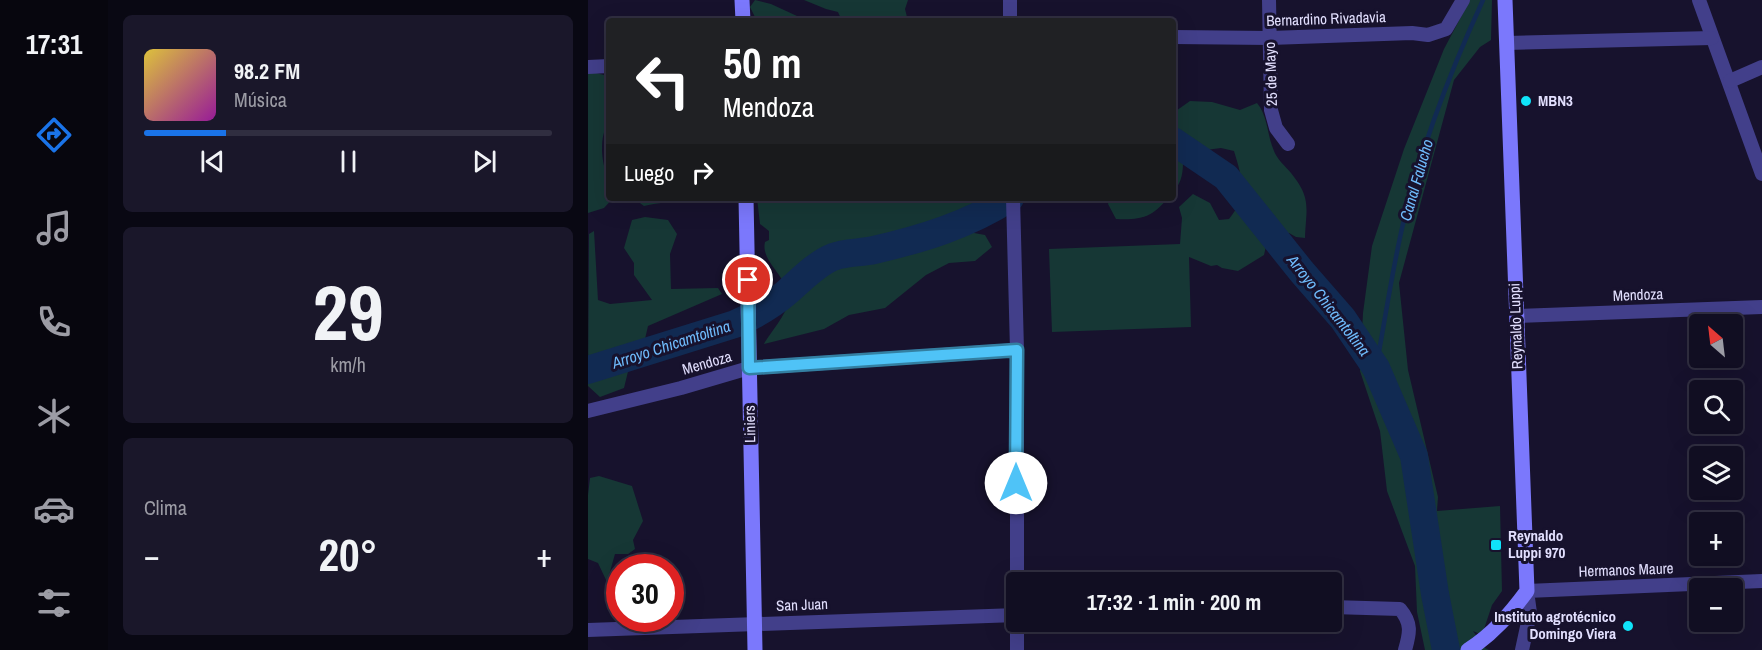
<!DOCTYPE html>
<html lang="es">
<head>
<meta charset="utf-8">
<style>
  body { margin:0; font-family:"Archivo Narrow",sans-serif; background:#1a172a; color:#f1f3f6; height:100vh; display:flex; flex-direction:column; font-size:22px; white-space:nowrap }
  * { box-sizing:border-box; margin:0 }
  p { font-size:20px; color:#9c9ca5 }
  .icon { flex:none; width:33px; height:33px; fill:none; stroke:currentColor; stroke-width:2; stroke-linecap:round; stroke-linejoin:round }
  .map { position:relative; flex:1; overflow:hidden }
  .side { display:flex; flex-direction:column; gap:15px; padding:15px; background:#090813; width:480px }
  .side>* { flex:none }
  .top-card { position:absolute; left:18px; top:18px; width:570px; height:183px; border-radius:6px; box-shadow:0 6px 24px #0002,0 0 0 2px #302e40; background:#202124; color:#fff; overflow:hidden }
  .needle { width:39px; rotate:332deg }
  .buttons { position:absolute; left:1101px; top:314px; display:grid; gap:12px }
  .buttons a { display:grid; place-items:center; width:54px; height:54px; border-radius:6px; background:#110e22; box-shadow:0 6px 24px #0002,0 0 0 2px #302e40; font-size:30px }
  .speed { position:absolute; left:18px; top:554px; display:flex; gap:12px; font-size:30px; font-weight:700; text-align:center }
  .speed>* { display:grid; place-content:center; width:78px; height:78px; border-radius:50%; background:#110e22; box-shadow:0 6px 24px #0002,0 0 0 2px #302e40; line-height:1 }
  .speed .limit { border:9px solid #d22; background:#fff; color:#111 }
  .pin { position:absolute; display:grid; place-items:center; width:51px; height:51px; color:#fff; margin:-26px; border:3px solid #fff; border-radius:50%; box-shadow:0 2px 6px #0007 }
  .me { position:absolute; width:66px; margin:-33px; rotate:0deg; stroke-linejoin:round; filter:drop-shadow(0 0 4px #0008) }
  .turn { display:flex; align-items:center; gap:21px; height:126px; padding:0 18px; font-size:27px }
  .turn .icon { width:78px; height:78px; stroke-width:2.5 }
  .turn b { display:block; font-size:42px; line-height:51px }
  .then { display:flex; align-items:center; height:57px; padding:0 18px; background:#0003; gap:12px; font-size:22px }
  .big { font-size:45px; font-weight:800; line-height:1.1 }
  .side .widget { flex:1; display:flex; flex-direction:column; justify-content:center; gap:9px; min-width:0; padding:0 21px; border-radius:9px; background:#1a172a }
  .side .dial { align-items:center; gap:0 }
  .dial b { font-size:78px; line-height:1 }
  .song { display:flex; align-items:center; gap:18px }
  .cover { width:72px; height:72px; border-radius:9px; background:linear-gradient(135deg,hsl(50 70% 55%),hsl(300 70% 35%)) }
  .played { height:6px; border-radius:3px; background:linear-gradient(90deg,#1a73e8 20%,#302e40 20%) }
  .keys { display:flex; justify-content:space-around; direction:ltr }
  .heat { display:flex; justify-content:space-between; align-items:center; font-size:33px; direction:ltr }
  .trip { position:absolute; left:418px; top:572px; width:336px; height:60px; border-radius:6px; background:#110e22; box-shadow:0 6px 24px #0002,0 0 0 2px #302e40; font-weight:800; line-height:60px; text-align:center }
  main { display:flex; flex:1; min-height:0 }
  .dock { display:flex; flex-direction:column; width:108px; justify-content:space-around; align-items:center; background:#07060e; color:#9c9ca5 }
  .dock .icon { width:42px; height:42px }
  .dock .current { color:#1a73e8 }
  .dock b { font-size:27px; color:#f1f3f6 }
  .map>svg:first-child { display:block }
  .green { fill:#163735 }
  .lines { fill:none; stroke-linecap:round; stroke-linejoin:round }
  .stream { stroke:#112a52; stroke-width:4.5 }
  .river { stroke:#112a52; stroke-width:28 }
  .street { stroke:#423f8a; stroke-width:14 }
  .secondary { stroke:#7b78fc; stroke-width:15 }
  .route-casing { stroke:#337fa1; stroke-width:15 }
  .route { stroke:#4fc3f7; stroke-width:10 }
  .poi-dot { fill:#10e3f9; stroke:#17122d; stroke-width:2 }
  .labels { text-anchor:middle; stroke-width:6; stroke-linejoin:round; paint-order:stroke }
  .street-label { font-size:15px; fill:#e2dffe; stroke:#17122d }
  .poi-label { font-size:15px; font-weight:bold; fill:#e2dffe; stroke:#17122d; text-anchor:start }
  .water-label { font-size:16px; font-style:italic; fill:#6fbbfc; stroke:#17122d }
</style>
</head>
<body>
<main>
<nav class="dock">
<b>17:31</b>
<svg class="icon current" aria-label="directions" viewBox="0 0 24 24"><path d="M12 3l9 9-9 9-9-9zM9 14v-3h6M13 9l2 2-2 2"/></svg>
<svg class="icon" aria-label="music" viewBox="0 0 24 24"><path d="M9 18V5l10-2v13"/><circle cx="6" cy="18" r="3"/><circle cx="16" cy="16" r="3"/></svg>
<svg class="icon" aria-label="phone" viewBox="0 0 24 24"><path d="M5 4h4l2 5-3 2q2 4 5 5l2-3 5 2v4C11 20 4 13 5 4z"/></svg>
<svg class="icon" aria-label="climate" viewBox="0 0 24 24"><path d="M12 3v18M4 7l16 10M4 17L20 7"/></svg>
<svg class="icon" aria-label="car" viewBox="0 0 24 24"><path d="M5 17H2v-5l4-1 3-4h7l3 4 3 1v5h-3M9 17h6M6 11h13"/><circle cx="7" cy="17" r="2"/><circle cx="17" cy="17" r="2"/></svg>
<svg class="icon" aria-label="filters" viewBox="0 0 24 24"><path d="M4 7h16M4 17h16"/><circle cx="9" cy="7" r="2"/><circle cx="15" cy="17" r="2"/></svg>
</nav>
<section class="side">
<div class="widget">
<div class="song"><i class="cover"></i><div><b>98.2 FM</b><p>Música</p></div></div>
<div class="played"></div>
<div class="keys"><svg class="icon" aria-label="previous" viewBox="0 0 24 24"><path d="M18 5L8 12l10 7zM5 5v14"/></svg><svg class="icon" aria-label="pause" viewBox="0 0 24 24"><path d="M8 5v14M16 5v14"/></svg><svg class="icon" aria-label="next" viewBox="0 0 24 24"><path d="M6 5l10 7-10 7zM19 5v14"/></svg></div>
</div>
<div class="widget dial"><b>29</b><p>km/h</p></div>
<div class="widget"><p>Clima</p>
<div class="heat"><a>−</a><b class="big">20°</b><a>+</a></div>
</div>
</section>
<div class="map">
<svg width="1174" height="650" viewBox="0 0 1174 650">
  <rect width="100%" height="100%" fill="#17122d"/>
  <g class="green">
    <polygon points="167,0 183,4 209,16 246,21 169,21 162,7"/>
    <polygon points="216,0 320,0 317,9 319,17 325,21 254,21 250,12 238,9"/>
    <polygon points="882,0 904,0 903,40 892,47 866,80 811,283 820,370 850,497 849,511 912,506 914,591 904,605 894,635 885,631 897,648 901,650 837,650 829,612 827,566 799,491 792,431 772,371 775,313 784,246 816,149 856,49"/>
    <path d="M0,71l20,5 1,2v45c-9,10 -8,33 -4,46l4,-1v30h4l-9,10 -16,5z"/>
    <path d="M602,101l22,1 28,8 17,-7c11,13 10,32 17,48 3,8 11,15 17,22 21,26 15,35 14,65l-9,-1 -7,-4 -22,9 -3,13 -26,16 -16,-3 -5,-3 -6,1 -22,-9 2,70 -139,5 -3,-83 131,-5 2,-26 -3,-11 14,-13 17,9 9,17 10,-1c19,-22 13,-42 5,-68l-13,-3 -38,5c0,16 1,27 -10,39v-79z"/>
    <path d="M45,198h57c-15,5 -31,4 -46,8z"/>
    <path d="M169,198h231l-15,11 1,24 11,2 7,12 -17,14 -26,2 -23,12 -41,33 -36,7 -25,14 -60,15c6,-11 23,-30 24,-42 3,-25 -28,-39 -23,-60l4,-2v-9l-9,-7z"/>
    <path d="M522,198h58c-17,20 -27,22 -52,21l-8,-15z"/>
    <polygon points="57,217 80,220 89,234 82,254 83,289 130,288 134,294 60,326 57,339 45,351 36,388 12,397 0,386 1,234 6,231 10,300 22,304 64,300 46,275 46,263 36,248 44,220"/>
    <polygon points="11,476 44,486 55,521 45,540 47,549 40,554 27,554 19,582 10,563 0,559 0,495 2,478"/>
  </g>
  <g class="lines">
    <path class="stream" d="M788,368c9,-48 16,-97 27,-144 18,-78 47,-152 80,-224"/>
    <g class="river">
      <polyline points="585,141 638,177 714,272 755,319 788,368 826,456 847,594 858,650"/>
      <path d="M0,370l147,-46c18,-8 36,-18 51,-31 13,-11 31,-30 47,-36 12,-5 28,-4 41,-7 48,-11 94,-25 136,-52"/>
    </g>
    <g class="street">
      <polyline points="422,0 422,21"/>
      <polyline points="681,0 683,110 688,128 700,144"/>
      <polyline points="1111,0 1174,174"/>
      <polyline points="585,37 682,38 824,33 840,35 858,29 875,0"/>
      <polyline points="919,43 1124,38"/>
      <polyline points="0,67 21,66"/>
      <polyline points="1142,81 1174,67"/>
      <polyline points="425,198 429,350 429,650"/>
      <polyline points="928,316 1174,307"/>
      <polyline points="0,411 93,388 161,368 429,350"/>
      <path d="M744,607l68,2c12,14 10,24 5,41"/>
      <polyline points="0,630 429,615"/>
      <polyline points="934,650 942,613 939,591 1174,581"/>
    </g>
    <g class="secondary">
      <polyline points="154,0 155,21"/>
      <polyline points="158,198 167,650"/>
      <path d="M880,650c25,-16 42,-36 59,-59l-22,-591"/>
    </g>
  </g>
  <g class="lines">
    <defs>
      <polyline id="route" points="160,280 161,368 429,350 428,483"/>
    </defs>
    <use href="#route" class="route-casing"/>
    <use href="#route" class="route"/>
  </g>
  <g class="poi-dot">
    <circle cx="938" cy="101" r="6"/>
    <rect x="902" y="539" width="12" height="12" rx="3"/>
    <circle cx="1040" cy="626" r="6"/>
  </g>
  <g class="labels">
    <g class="street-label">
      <text transform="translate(738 19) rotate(-2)" y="5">Bernardino Rivadavia</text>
      <text transform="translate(683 74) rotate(-92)" y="5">25 de Mayo</text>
      <text transform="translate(1050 295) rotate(-2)" y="5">Mendoza</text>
      <text transform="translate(928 326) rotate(-92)" y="5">Reynaldo Luppi</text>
      <text transform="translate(119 363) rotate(-16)" y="5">Mendoza</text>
      <text transform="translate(162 424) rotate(-91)" y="5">Liniers</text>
      <text transform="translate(1038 570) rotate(-2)" y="5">Hermanos Maure</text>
      <text transform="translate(214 605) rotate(-2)" y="5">San Juan</text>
    </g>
    <g class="poi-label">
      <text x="950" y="106">MBN3</text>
      <text x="920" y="541">Reynaldo<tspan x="920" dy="17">Luppi 970</tspan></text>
      <text x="1028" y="622" text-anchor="end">Instituto agrotécnico<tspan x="1028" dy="17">Domingo Viera</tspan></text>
    </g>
    <g class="water-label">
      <text transform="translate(828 180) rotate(-74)" y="6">Canal Falucho</text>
      <text transform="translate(741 305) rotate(52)" y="6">Arroyo Chicamtoltina</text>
      <text transform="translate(83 344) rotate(-18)" y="6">Arroyo Chicamtoltina</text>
    </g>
  </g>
</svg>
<div class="buttons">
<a><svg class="needle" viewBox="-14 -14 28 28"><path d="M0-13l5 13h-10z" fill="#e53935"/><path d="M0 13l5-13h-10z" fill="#9c9ca5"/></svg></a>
<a><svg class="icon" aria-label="search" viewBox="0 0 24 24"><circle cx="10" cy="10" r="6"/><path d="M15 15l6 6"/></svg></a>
<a><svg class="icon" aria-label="layers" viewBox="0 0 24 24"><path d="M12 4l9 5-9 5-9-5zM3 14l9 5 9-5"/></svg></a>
<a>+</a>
<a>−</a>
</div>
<div class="speed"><div class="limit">30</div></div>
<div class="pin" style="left:160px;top:280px;background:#d93025"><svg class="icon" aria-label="arrive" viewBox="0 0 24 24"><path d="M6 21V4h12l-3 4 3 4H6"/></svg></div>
<svg class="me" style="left:428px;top:483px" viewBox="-20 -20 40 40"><circle r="19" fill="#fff"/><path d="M0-13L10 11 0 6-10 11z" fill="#4fc3f7"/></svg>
<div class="trip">17:32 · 1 min · 200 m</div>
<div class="top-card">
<div class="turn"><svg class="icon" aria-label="left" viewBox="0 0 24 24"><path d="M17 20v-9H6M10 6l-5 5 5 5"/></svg><div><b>50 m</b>Mendoza</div></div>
<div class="then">Luego<svg class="icon" aria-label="right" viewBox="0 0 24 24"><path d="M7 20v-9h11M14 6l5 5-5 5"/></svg></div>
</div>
</div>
</main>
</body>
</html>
